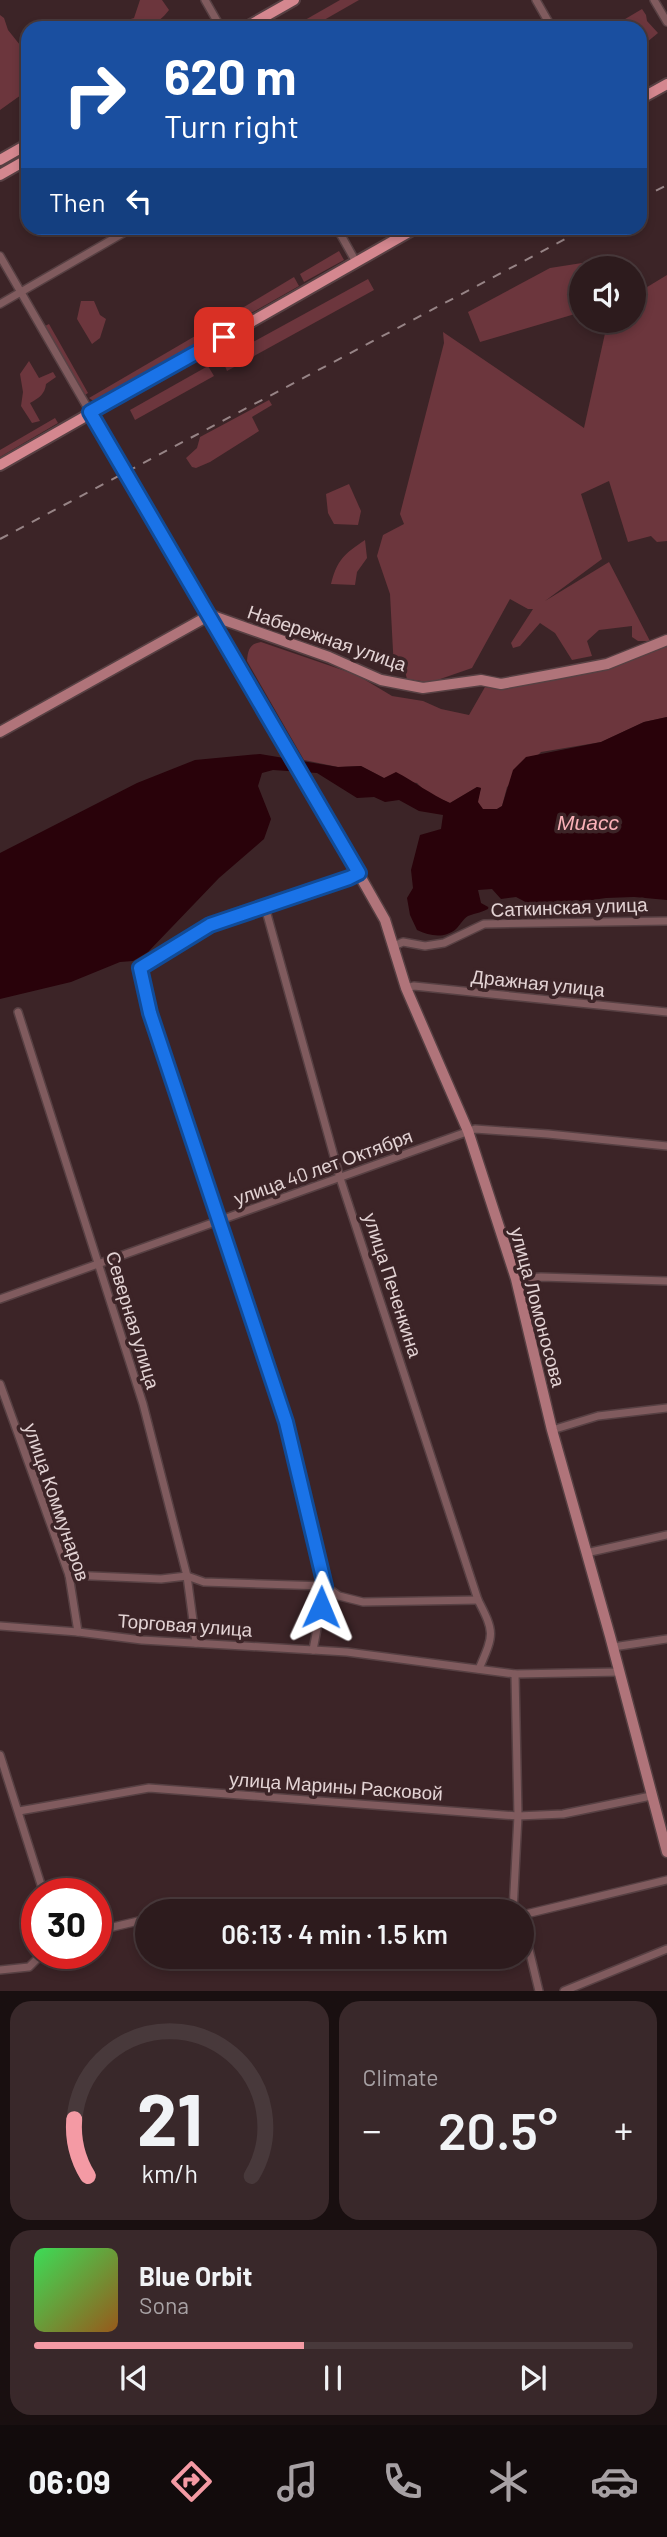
<!DOCTYPE html>
<html lang="en">
<head>
<meta charset="utf-8">
<style>
  body { margin:0; font-family:Barlow,sans-serif; background:#39282a; color:#f1f3f6; height:100vh; display:flex; flex-direction:column; font-size:26px; white-space:nowrap }
  * { box-sizing:border-box; margin:0 }
  p { font-size:23px; color:#a7a1a4 }
  .icon { flex:none; width:38px; height:38px; fill:none; stroke:currentColor; stroke-width:2; stroke-linecap:round; stroke-linejoin:round }
  .map { position:relative; height:1991px; overflow:hidden }
  .details { display:flex; flex-direction:column; gap:10px; padding:10px; background:#190f10; flex:1 }
  .details>* { flex:none }
  .banner { position:absolute; left:21px; top:21px; width:626px; height:214px; border-radius:21px; box-shadow:0 4px 10px #0003,0 0 0 2px #48393b; background:#1a4fa0; color:#fff; overflow:hidden }
  .tools { position:absolute; left:569px; top:256px; display:grid; gap:14px }
  .tools a { display:grid; place-items:center; width:77px; height:77px; border-radius:50%; background:#2d1b1d; box-shadow:0 4px 10px #0003,0 0 0 2px #48393b; font-size:35px }
  .speed { position:absolute; left:21px; top:1878px; display:flex; gap:14px; font-size:35px; font-weight:700; text-align:center }
  .speed>* { display:grid; place-content:center; width:91px; height:91px; border-radius:50%; background:#2d1b1d; box-shadow:0 4px 10px #0003,0 0 0 2px #48393b; line-height:1 }
  .speed .limit { border:10px solid #d22; background:#fff; color:#111 }
  .pin { position:absolute; display:grid; place-items:center; width:60px; height:60px; color:#fff; margin:-30px; border-radius:14px; box-shadow:0 4px 10px #0006 }
  .me { position:absolute; width:77px; margin:-38px; rotate:1deg; stroke-linejoin:round; filter:drop-shadow(0 0 5px #0008) }
  .turn { display:flex; align-items:center; gap:24px; height:147px; padding:0 28px; font-size:32px }
  .turn .icon { width:91px; height:91px; stroke-width:2.5 }
  .turn b { display:block; font-size:49px; line-height:60px }
  .then { display:flex; align-items:center; height:66px; padding:0 28px; background:#0003; gap:14px; font-size:26px }
  .big { font-size:52px; font-weight:600; line-height:1.1 }
  .details .card { flex:1; display:flex; flex-direction:column; justify-content:center; gap:10px; min-width:0; padding:0 24px; border-radius:21px; background:#39282a }
  .details .dial { align-items:center; gap:0 }
  .dial svg { height:182px; overflow:visible; fill:none; stroke:#48393b; stroke-width:7; stroke-linecap:round; text-anchor:middle }
  .dial text { fill:#f1f3f6; stroke:none }
  .song { display:flex; align-items:center; gap:21px }
  .cover { width:84px; height:84px; border-radius:10px; background:linear-gradient(135deg,hsl(130 70% 55%),hsl(30 70% 35%)) }
  .played { height:7px; border-radius:4px; background:linear-gradient(90deg,#f49aa4 45%,#48393b 45%) }
  .keys { display:flex; justify-content:space-around; direction:ltr }
  .heat { display:flex; justify-content:space-between; align-items:center; font-size:38px; direction:ltr }
  .details .tiles { flex:1; display:grid; gap:10px; grid-template-columns:1fr 1fr }
  .card:last-child { grid-column:span 2 }
  .trip { position:absolute; left:135px; top:1899px; width:399px; height:70px; border-radius:35px; background:#2d1b1d; box-shadow:0 4px 10px #0003,0 0 0 2px #48393b; font-weight:600; line-height:70px; text-align:center }
  .tab-bar { display:flex; height:112px; justify-content:space-around; align-items:center; background:#120b0c; color:#a7a1a4 }
  .tab-bar .icon { width:49px; height:49px }
  .tab-bar .selected { color:#f49aa4 }
  .tab-bar b { font-size:32px; color:#f1f3f6 }
  .map>svg:first-child { display:block }
  .green { fill:#6c363d }
  .water { fill:#29020a }
  .lines { fill:none; stroke-linecap:round; stroke-linejoin:round }
  .street-casing { stroke:#574043; stroke-width:10 }
  .secondary-casing { stroke:#574043; stroke-width:13 }
  .primary-casing { stroke:#574043; stroke-width:14 }
  .street { stroke:#805b5e; stroke-width:7 }
  .secondary { stroke:#b0747a; stroke-width:10 }
  .primary { stroke:#d4878f; stroke-width:10 }
  .rail { stroke:#978486; stroke-width:2; stroke-dasharray:9 9; stroke-linecap:butt }
  .route-casing { stroke:#114b97; stroke-width:18 }
  .route { stroke:#1a73e8; stroke-width:12 }
  .labels { text-anchor:middle; stroke-width:7; stroke-linejoin:round; paint-order:stroke }
  .street-label { font-size:19px; fill:#e3d3d4; stroke:#3c2427 }
  .water-label { font-size:21px; font-style:italic; fill:#fab1b8; stroke:#3c2427 }
</style>
</head>
<body>
<div class="map">
<svg width="667" height="1991" viewBox="0 0 667 1991">
  <rect width="100%" height="100%" fill="#3c2427"/>
  <g class="green">
    <path d="M140,0h22l7,10c-18,24 -41,18 -68,18l33,-10z"/>
    <polygon points="340,0 359,0 310,28 291,28"/>
    <polygon points="642,9 646,15 647,21 658,33 641,47 640,28 610,28"/>
    <polygon points="0,15 4,18 8,30 28,55 28,90 0,110"/>
    <polygon points="339,251 344,260 304,282 300,274"/>
    <polygon points="582,263 575,314 480,342 468,312 550,268"/>
    <polygon points="667,275 667,541 657,542 651,536 628,542 609,481 581,494 602,559 545,601 609,562 650,641 638,641 632,637 632,626 599,630 587,641 592,656 572,660 555,633 540,623 520,646 513,648 511,643 533,609 528,609 510,599 472,668 423,685 421,681 407,679 404,668 394,670 390,594 377,556 383,535 404,524 400,514 444,343 443,332 584,428 608,320 634,320 634,295"/>
    <polygon points="294,277 299,286 223,329 219,322"/>
    <polygon points="368,279 374,290 227,371 222,359"/>
    <polygon points="81,301 94,301 100,315 106,319 100,338 92,344 77,319"/>
    <polygon points="49,324 88,393 85,395 45,326"/>
    <polygon points="214,325 218,332 95,402 89,398"/>
    <path d="M29,361l10,17 14,-6 3,5 -10,7c-1,10 -7,14 -16,19l10,18 -8,2 -11,-17 2,-14 -3,-18z"/>
    <polygon points="208,366 214,376 135,420 130,410"/>
    <polygon points="269,400 272,405 252,417 259,431 210,462 196,468 192,467 186,458 197,448 200,437"/>
    <polygon points="55,418 58,423 0,457 0,450"/>
    <polygon points="349,484 361,511 358,525 334,524 328,513 326,494"/>
    <path d="M365,540l2,18 -10,14 -2,13 -24,-1c6,-24 13,-30 34,-44z"/>
    <path d="M261,642l96,33 35,21 31,5 18,8 28,6 16,-28 17,3 106,-21 59,-25v73l-23,5 -43,20 -60,10 -34,35 -5,19 -5,3 -14,1 -6,-8 4,-14 -4,-1 -27,16 -23,-10 -10,-10 -33,-5 -23,-12 -23,1 -34,-7 -57,-99c1,-12 3,-17 14,-19z"/>
  </g>
  <path class="water" d="M667,717v183l-33,-3 -28,1 -69,10 -21,-11 -15,2 -9,-10 -14,1 3,13 9,5c-7,4 -14,5 -22,8 -5,3 -8,9 -12,13 -12,10 -26,7 -39,1l-7,-15 -3,-17 6,-10 -2,-18 9,-35 21,-6 2,-14 -24,-4 -20,-11 -14,2 -11,-5 -17,1 -40,-25 -44,-3 -11,3 -4,13 13,33 -7,20 -45,39 -71,74 -15,9 -13,1 -49,20 -71,17v-146l137,-70 58,-23 65,-6 78,13 23,-1 23,12 12,-6c19,10 34,22 54,31l27,-16 4,1 -3,14 5,7h14l5,-3 11,-36 13,-13 75,-15 43,-20z"/>
  <g class="lines">
    <defs>
      <g id="street">
        <polyline points="205,0 221,28"/>
        <polyline points="536,0 552,28"/>
        <polyline points="654,0 667,22"/>
        <polyline points="337,228 356,262"/>
        <polyline points="0,256 90,412"/>
        <polyline points="0,304 132,228"/>
        <path d="M265,907l75,271 138,422c17,33 16,34 1,69"/>
        <polyline points="394,946 403,942 425,946 444,943 484,924 667,921"/>
        <polyline points="406,988 414,986 667,1012"/>
        <polyline points="18,1012 143,1404 187,1576 196,1643"/>
        <polyline points="516,1279 541,1277 667,1281"/>
        <polyline points="0,1299 475,1129 548,1134 667,1146"/>
        <polyline points="0,1384 69,1575 78,1632"/>
        <polyline points="552,1430 598,1416 667,1408"/>
        <polyline points="586,1553 667,1535"/>
        <polyline points="69,1575 161,1579 187,1576 204,1582 325,1586 339,1596 363,1602 478,1600"/>
        <polyline points="0,1626 78,1632 142,1640 347,1652 515,1674 620,1672"/>
        <polyline points="613,1647 667,1639"/>
        <polyline points="313,1650 325,1586 286,1422 150,1013 140,968 210,925 349,879 359,873"/>
        <polyline points="0,1755 44,1894"/>
        <polyline points="19,1811 149,1788 518,1816 563,1814 651,1796"/>
        <polyline points="162,1911 166,1909 304,1907 399,1911"/>
        <polyline points="513,1911 518,1816 515,1674"/>
        <polyline points="522,1915 667,1880"/>
        <polyline points="522,1930 526,1937 539,1991"/>
        <polyline points="96,1931 147,1919"/>
        <polyline points="369,1963 393,1956"/>
        <polyline points="0,1970 29,1967 43,1953"/>
        <polyline points="564,1991 667,1949"/>
      </g>
      <g id="secondary">
        <polyline points="90,412 279,733 385,920 406,988 468,1131 516,1279 552,1430 610,1636 667,1852"/>
        <polyline points="0,732 210,615 329,657 381,680 423,688 481,680 501,684 555,674 607,664 667,640"/>
      </g>
      <g id="primary">
        <polyline points="245,28 294,0"/>
        <polyline points="640,99 667,84"/>
        <polyline points="0,160 28,144"/>
        <polyline points="0,175 28,159"/>
        <polyline points="0,465 416,228"/>
      </g>
    </defs>
    <use href="#street" class="street-casing"/>
    <use href="#secondary" class="secondary-casing"/>
    <use href="#primary" class="primary-casing"/>
    <use href="#street" class="street"/>
    <use href="#secondary" class="secondary"/>
    <use href="#primary" class="primary"/>
    <g class="rail">
      <polyline points="640,199 667,185"/>
      <polyline points="0,539 586,228"/>
    </g>
  </g>
  <g class="lines">
    <defs>
      <polyline id="route" points="224,337 90,412 359,873 349,878 210,925 140,968 150,1013 286,1422 325,1586 321,1607"/>
    </defs>
    <use href="#route" class="route-casing"/>
    <use href="#route" class="route"/>
  </g>
  <g class="labels">
    <g class="street-label">
      <text transform="translate(327 638) rotate(19)" y="7">Набережная улица</text>
      <text transform="translate(569 907) rotate(-2)" y="7">Саткинская улица</text>
      <text transform="translate(538 983) rotate(6)" y="7">Дражная улица</text>
      <text transform="translate(323 1167) rotate(-20)" y="7">улица 40 лет Октября</text>
      <text transform="translate(393 1285) rotate(72)" y="7">улица Печенкина</text>
      <text transform="translate(538 1307) rotate(75)" y="7">улица Ломоносова</text>
      <text transform="translate(133 1320) rotate(73)" y="7">Северная улица</text>
      <text transform="translate(57 1502) rotate(71)" y="7">улица Коммунаров</text>
      <text transform="translate(185 1625) rotate(4)" y="7">Торговая улица</text>
      <text transform="translate(336 1786) rotate(4)" y="7">улица Марины Расковой</text>
    </g>
    <g class="water-label">
      <text x="588" y="830">Миасс</text>
    </g>
  </g>
</svg>
<div class="tools">
<a><svg class="icon" aria-label="sound" viewBox="0 0 24 24"><path d="M4 9h4l5-4v14l-5-4H4zM17 9q2 3 0 6"/></svg></a>
</div>
<div class="speed"><div class="limit">30</div></div>
<div class="pin" style="left:224px;top:337px;background:#d93025"><svg class="icon" aria-label="arrive" viewBox="0 0 24 24"><path d="M6 21V4h12l-3 4 3 4H6"/></svg></div>
<svg class="me" style="left:321px;top:1607px" viewBox="-20 -20 40 40"><path d="M0-17L14 15 0 8-14 15z" fill="#1a73e8" stroke="#fff" stroke-width="4"/></svg>
<div class="trip">06:13 · 4 min · 1.5 km</div>
<div class="banner">
<div class="turn"><svg class="icon" aria-label="right" viewBox="0 0 24 24"><path d="M7 20v-9h11M14 6l5 5-5 5"/></svg><div><b>620 m</b>Turn right</div></div>
<div class="then">Then<svg class="icon" aria-label="left" viewBox="0 0 24 24"><path d="M17 20v-9H6M10 6l-5 5 5 5"/></svg></div>
</div>
</div>
<section class="details">
<div class="tiles">
<div class="card dial"><svg viewBox="0 0 100 80">
<path d="M14 69A42 42 0 1 1 86 69"/>
<path d="M14 69A42 42 0 0 1 8 44" stroke="#f49aa4"/>
<text x="50" y="56" font-size="32" font-weight="700">21</text>
<text x="50" y="72" font-size="11">km/h</text>
</svg></div>
<div class="card"><p>Climate</p>
<div class="heat"><a>−</a><b class="big">20.5°</b><a>+</a></div>
</div>
<div class="card">
<div class="song"><i class="cover"></i><div><b>Blue Orbit</b><p>Sona</p></div></div>
<div class="played"></div>
<div class="keys"><svg class="icon" aria-label="previous" viewBox="0 0 24 24"><path d="M18 5L8 12l10 7zM5 5v14"/></svg><svg class="icon" aria-label="pause" viewBox="0 0 24 24"><path d="M8 5v14M16 5v14"/></svg><svg class="icon" aria-label="next" viewBox="0 0 24 24"><path d="M6 5l10 7-10 7zM19 5v14"/></svg></div>
</div>
</div>
</section>
<nav class="tab-bar">
<b>06:09</b>
<svg class="icon selected" aria-label="directions" viewBox="0 0 24 24"><path d="M12 3l9 9-9 9-9-9zM9 14v-3h6M13 9l2 2-2 2"/></svg>
<svg class="icon" aria-label="music" viewBox="0 0 24 24"><path d="M9 18V5l10-2v13"/><circle cx="6" cy="18" r="3"/><circle cx="16" cy="16" r="3"/></svg>
<svg class="icon" aria-label="phone" viewBox="0 0 24 24"><path d="M5 4h4l2 5-3 2q2 4 5 5l2-3 5 2v4C11 20 4 13 5 4z"/></svg>
<svg class="icon" aria-label="climate" viewBox="0 0 24 24"><path d="M12 3v18M4 7l16 10M4 17L20 7"/></svg>
<svg class="icon" aria-label="car" viewBox="0 0 24 24"><path d="M5 17H2v-5l4-1 3-4h7l3 4 3 1v5h-3M9 17h6M6 11h13"/><circle cx="7" cy="17" r="2"/><circle cx="17" cy="17" r="2"/></svg>
</nav>
</body>
</html>
